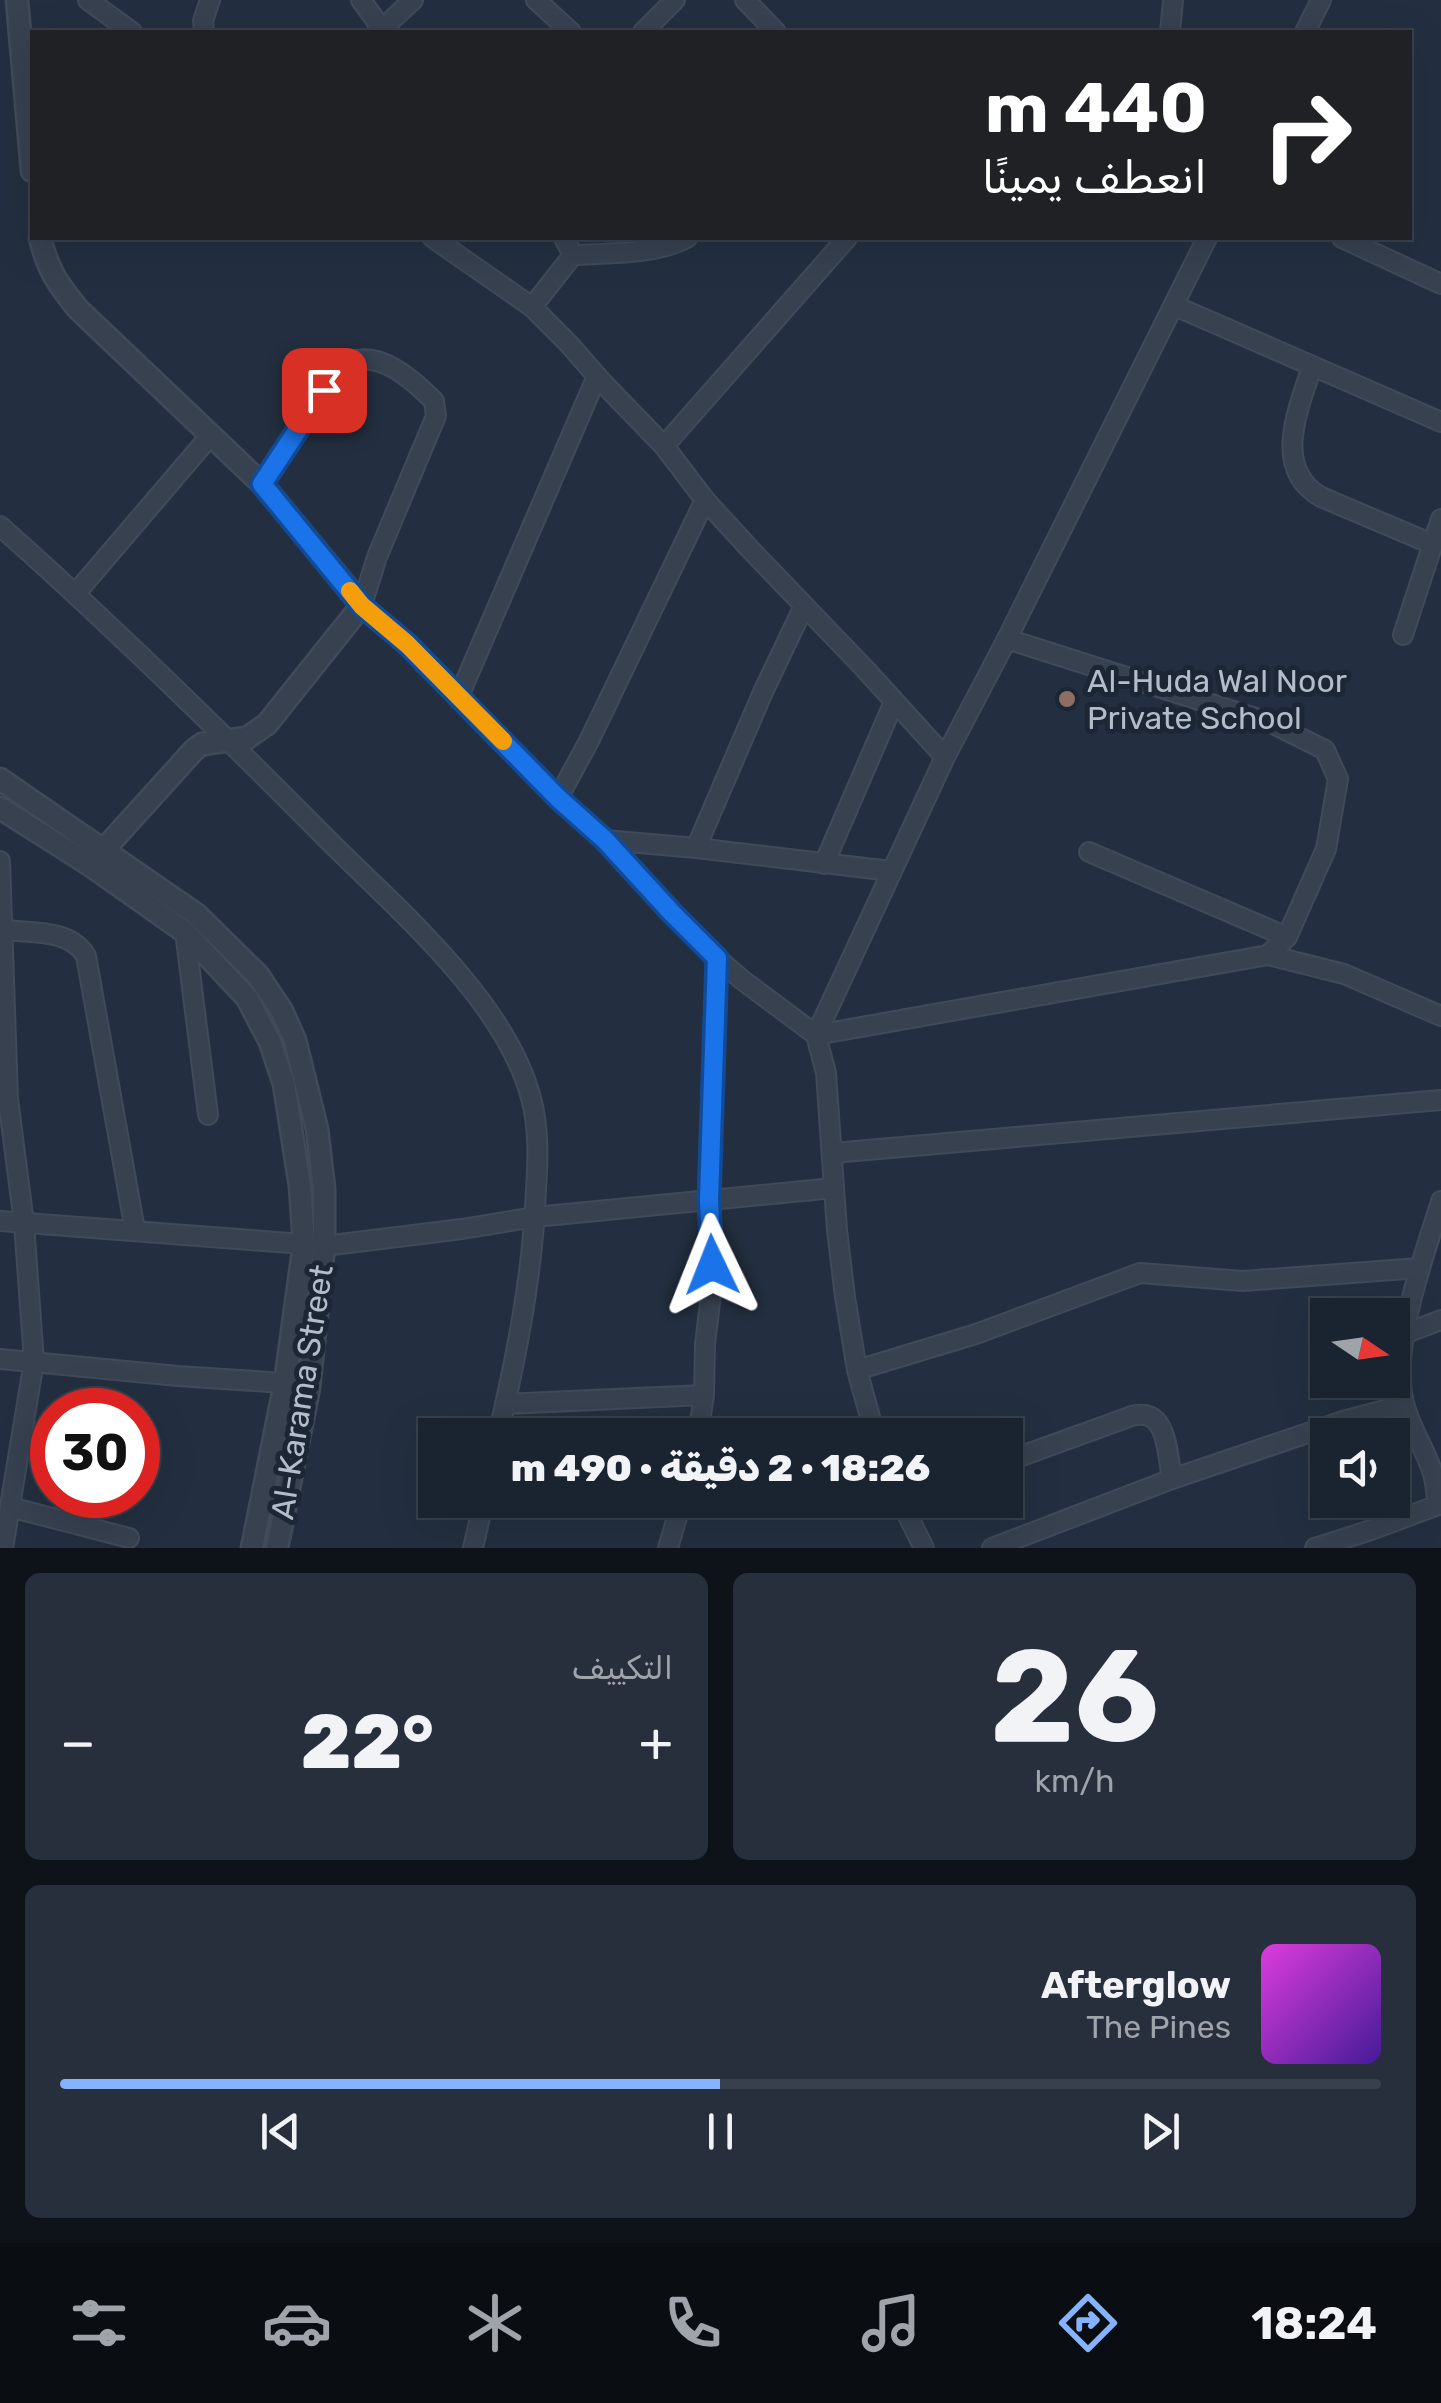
<!DOCTYPE html>
<html lang="ar">
<head>
<meta charset="utf-8">
<style>
  body { margin:0; font-family:Rubik,Vazirmatn,sans-serif; background:#272f3c; color:#f1f3f6; direction:rtl; height:100vh; display:flex; flex-direction:column; font-size:38px; white-space:nowrap }
  * { box-sizing:border-box; margin:0 }
  p { font-size:32px; color:#9fa4ab }
  .icon { flex:none; width:55px; height:55px; fill:none; stroke:currentColor; stroke-width:2; stroke-linecap:round; stroke-linejoin:round }
  .map { position:relative; height:1548px; overflow:hidden; direction:ltr }
  .sheet { display:flex; flex-direction:column; gap:25px; padding:25px; background:#0e131a; flex:1 }
  .sheet>* { flex:none }
  .top-card { position:absolute; left:30px; top:30px; width:1382px; height:210px; border-radius:0px; box-shadow:0 10px 40px #0002,0 0 0 2px #38404c; direction:rtl; background:#202124; color:#fff; overflow:hidden }
  .needle { width:65px; rotate:103deg }
  .tools { position:absolute; left:1310px; top:1298px; display:grid; gap:20px }
  .tools a { display:grid; place-items:center; width:100px; height:100px; border-radius:0px; background:#1a2330; box-shadow:0 10px 40px #0002,0 0 0 2px #38404c; font-size:50px }
  .speed { position:absolute; left:30px; top:1388px; display:flex; gap:20px; font-size:50px; font-weight:700; text-align:center }
  .speed>* { display:grid; place-content:center; width:130px; height:130px; border-radius:50%; background:#1a2330; box-shadow:0 10px 40px #0002,0 0 0 2px #38404c; line-height:1 }
  .speed .limit { border:15px solid #d22; background:#fff; color:#111 }
  .pin { position:absolute; display:grid; place-items:center; width:85px; height:85px; color:#fff; margin:-42px; border-radius:20px; box-shadow:0 5px 15px #0006 }
  .me { position:absolute; width:110px; margin:-55px; rotate:358deg; stroke-linejoin:round; filter:drop-shadow(0 0 8px #0008) }
  .turn { display:flex; align-items:center; gap:35px; height:210px; padding:0 40px; font-size:45px }
  .turn .icon { width:130px; height:130px; stroke-width:2.5 }
  .turn b { display:block; font-size:70px; line-height:85px }
  .big { font-size:75px; font-weight:800; line-height:1.1 }
  .sheet .widget { flex:1; display:flex; flex-direction:column; justify-content:center; gap:15px; min-width:0; padding:0 35px; border-radius:15px; background:#272f3c }
  .sheet .dial { align-items:center; gap:0 }
  .dial b { font-size:130px; line-height:1 }
  .song { display:flex; align-items:center; gap:30px }
  .cover { width:120px; height:120px; border-radius:15px; background:linear-gradient(135deg,hsl(300 70% 55%),hsl(260 70% 35%)) }
  .played { height:10px; border-radius:5px; background:linear-gradient(90deg,#85b3fe 50%,#38404c 50%) }
  .keys { display:flex; justify-content:space-around; direction:ltr }
  .heat { display:flex; justify-content:space-between; align-items:center; font-size:55px; direction:ltr }
  .sheet .tiles { flex:1; display:grid; gap:25px; grid-template-columns:1fr 1fr }
  .widget:last-child { grid-column:span 2 }
  .trip { position:absolute; left:418px; top:1418px; width:605px; height:100px; border-radius:0px; background:#1a2330; box-shadow:0 10px 40px #0002,0 0 0 2px #38404c; font-weight:800; line-height:100px; text-align:center; direction:rtl }
  .tab-bar { display:flex; height:160px; justify-content:space-around; align-items:center; background:#0a0e13; color:#9fa4ab }
  .tab-bar .icon { width:70px; height:70px }
  .tab-bar .active { color:#85b3fe }
  .tab-bar b { font-size:45px; color:#f1f3f6 }
  .map>svg:first-child { display:block }
  .lines { fill:none; stroke-linecap:round; stroke-linejoin:round }
  .minor-casing { stroke:#404a59; stroke-width:22 }
  .tertiary-casing { stroke:#404a59; stroke-width:25 }
  .minor { stroke:#374150; stroke-width:18 }
  .tertiary { stroke:#374150; stroke-width:20 }
  .route-casing { stroke:#114b97; stroke-width:25 }
  .route { stroke:#1a73e8; stroke-width:18 }
  .slow { stroke:#f59e0b; stroke-width:18 }
  .education-dot { fill:#8d6e63; stroke:#1c2635; stroke-width:4 }
  .labels { text-anchor:middle; stroke-width:10; stroke-linejoin:round; paint-order:stroke }
  .poi-label { font-size:32px; fill:#b3bccb; stroke:#1c2635; text-anchor:start }
  .street-label { font-size:32px; fill:#b3bccb; stroke:#1c2635 }
</style>
</head>
<body>
<div class="map">
<svg width="1441" height="1548" viewBox="0 0 1441 1548">
  <rect width="100%" height="100%" fill="#232f40"/>
  <g class="lines">
    <defs>
      <g id="minor">
        <polyline points="88,0 132,32"/>
        <polyline points="361,0 382,29 377,32"/>
        <polyline points="536,0 571,32"/>
        <polyline points="745,0 776,32"/>
        <polyline points="382,29 413,0"/>
        <polyline points="204,32 203,21 210,0"/>
        <polyline points="643,32 675,0"/>
        <polyline points="1170,32 1173,0"/>
        <polyline points="1305,32 1321,0"/>
        <polyline points="433,238 532,307 568,343 603,383 664,446 705,500 749,548 865,669 945,757"/>
        <polyline points="1342,238 1441,284"/>
        <path d="M573,255c37,-2 81,0 114,-17"/>
        <polyline points="1175,306 1441,422"/>
        <polyline points="532,307 573,255 564,238"/>
        <path d="M1312,367c-14,42 -40,102 9,130l111,47"/>
        <polyline points="664,446 847,238"/>
        <path d="M262,484l75,-114c34,-28 72,6 97,31l2,15 -59,141 -15,48 45,40 151,153 47,42 67,73 45,45 24,21 75,56 10,38 11,157 8,67 12,73 18,65"/>
        <path d="M0,526c113,100 221,206 328,314 70,70 177,160 203,258 8,29 7,61 5,91 -3,83 -19,165 -38,246"/>
        <polyline points="76,593 210,436"/>
        <polyline points="1403,635 1441,519"/>
        <polyline points="459,696 597,376"/>
        <polyline points="558,798 589,741 705,500"/>
        <polyline points="605,840 696,848 891,871"/>
        <polyline points="696,848 763,692 804,606"/>
        <polyline points="1089,852 1287,937"/>
        <polyline points="0,861 8,1099 24,1223 34,1361 3,1548"/>
        <polyline points="824,864 894,702"/>
        <path d="M4,930c28,3 66,-1 82,26l49,274"/>
        <polyline points="185,932 208,1115"/>
        <polyline points="1268,955 1344,974 1441,1016"/>
        <polyline points="816,1035 1268,955 1287,937 1326,849 1338,779 1325,750 1271,723 1007,639"/>
        <polyline points="816,1035 945,757 1007,639 1207,238"/>
        <polyline points="833,1153 1441,1100"/>
        <polyline points="0,1221 304,1244"/>
        <polyline points="324,1246 462,1229 535,1217 834,1188"/>
        <polyline points="1404,1334 1441,1320"/>
        <polyline points="0,1359 178,1376 285,1383"/>
        <polyline points="857,1370 976,1334 1140,1273 1243,1281 1420,1268"/>
        <polyline points="505,1404 704,1395"/>
        <polyline points="698,1435 704,1395 705,1344 712,1286 709,1200 717,958"/>
        <path d="M1005,1462l127,-46c36,-10 35,38 40,63"/>
        <polyline points="900,1500 924,1548"/>
        <path d="M1438,1505c-2,-10 -2,-21 -5,-31 -7,-24 -23,-46 -29,-71 -14,-58 20,-146 37,-202"/>
        <polyline points="10,1507 129,1538"/>
        <polyline points="473,1548 484,1500"/>
        <polyline points="668,1548 682,1500"/>
        <polyline points="992,1548 1172,1479 1343,1421 1404,1405"/>
        <polyline points="1315,1548 1371,1530 1441,1504"/>
      </g>
      <g id="tertiary">
        <polyline points="17,0 32,171"/>
        <path d="M40,238c8,32 17,45 38,71l184,175 100,121 -95,119 -20,14 -45,6 -8,6 -104,115"/>
        <polyline points="0,779 196,914 258,975 282,1011 295,1040 317,1129 324,1188 324,1246 309,1388 277,1548"/>
        <polyline points="0,808 90,865 185,932 247,998 270,1042 284,1084 300,1186 304,1244 285,1383 252,1548"/>
      </g>
    </defs>
    <use href="#minor" class="minor-casing"/>
    <use href="#tertiary" class="tertiary-casing"/>
    <use href="#minor" class="minor"/>
    <use href="#tertiary" class="tertiary"/>
  </g>
  <g class="lines">
    <defs>
      <polyline id="route" points="324,390 262,484 362,606 407,644 558,798 605,840 672,913 717,958 709,1200 712,1265"/>
    </defs>
    <use href="#route" class="route-casing"/>
    <use href="#route" class="route"/>
    <polyline class="slow" points="350,591 362,606 407,644 503,741"/>
  </g>
  <circle class="education-dot" cx="1067" cy="699" r="10"/>
  <g class="labels">
    <g class="poi-label">
      <text x="1087" y="692">Al-Huda Wal Noor<tspan x="1087" dy="37">Private School</tspan></text>
    </g>
    <g class="street-label">
      <text transform="translate(302 1392) rotate(-81)" y="11">Al-Karama Street</text>
    </g>
  </g>
</svg>
<div class="tools">
<a><svg class="needle" viewBox="-14 -14 28 28"><path d="M0-13l5 13h-10z" fill="#e53935"/><path d="M0 13l5-13h-10z" fill="#9fa4ab"/></svg></a>
<a><svg class="icon" aria-label="sound" viewBox="0 0 24 24"><path d="M4 9h4l5-4v14l-5-4H4zM17 9q2 3 0 6"/></svg></a>
</div>
<div class="speed"><div class="limit">30</div></div>
<div class="pin" style="left:324px;top:390px;background:#d93025"><svg class="icon" aria-label="arrive" viewBox="0 0 24 24"><path d="M6 21V4h12l-3 4 3 4H6"/></svg></div>
<svg class="me" style="left:712px;top:1265px" viewBox="-20 -20 40 40"><path d="M0-17L14 15 0 8-14 15z" fill="#1a73e8" stroke="#fff" stroke-width="4"/></svg>
<div class="trip">18:26 · 2 دقيقة · 490 m</div>
<div class="top-card">
<div class="turn"><svg class="icon" aria-label="right" viewBox="0 0 24 24"><path d="M7 20v-9h11M14 6l5 5-5 5"/></svg><div><b>440 m</b>انعطف يمينًا</div></div>
</div>
</div>
<section class="sheet">
<div class="tiles">
<div class="widget dial"><b>26</b><p>km/h</p></div>
<div class="widget"><p>التكييف</p>
<div class="heat"><a>−</a><b class="big">22°</b><a>+</a></div>
</div>
<div class="widget">
<div class="song"><i class="cover"></i><div><b>Afterglow</b><p>The Pines</p></div></div>
<div class="played"></div>
<div class="keys"><svg class="icon" aria-label="previous" viewBox="0 0 24 24"><path d="M18 5L8 12l10 7zM5 5v14"/></svg><svg class="icon" aria-label="pause" viewBox="0 0 24 24"><path d="M8 5v14M16 5v14"/></svg><svg class="icon" aria-label="next" viewBox="0 0 24 24"><path d="M6 5l10 7-10 7zM19 5v14"/></svg></div>
</div>
</div>
</section>
<nav class="tab-bar">
<b>18:24</b>
<svg class="icon active" aria-label="directions" viewBox="0 0 24 24"><path d="M12 3l9 9-9 9-9-9zM9 14v-3h6M13 9l2 2-2 2"/></svg>
<svg class="icon" aria-label="music" viewBox="0 0 24 24"><path d="M9 18V5l10-2v13"/><circle cx="6" cy="18" r="3"/><circle cx="16" cy="16" r="3"/></svg>
<svg class="icon" aria-label="phone" viewBox="0 0 24 24"><path d="M5 4h4l2 5-3 2q2 4 5 5l2-3 5 2v4C11 20 4 13 5 4z"/></svg>
<svg class="icon" aria-label="climate" viewBox="0 0 24 24"><path d="M12 3v18M4 7l16 10M4 17L20 7"/></svg>
<svg class="icon" aria-label="car" viewBox="0 0 24 24"><path d="M5 17H2v-5l4-1 3-4h7l3 4 3 1v5h-3M9 17h6M6 11h13"/><circle cx="7" cy="17" r="2"/><circle cx="17" cy="17" r="2"/></svg>
<svg class="icon" aria-label="filters" viewBox="0 0 24 24"><path d="M4 7h16M4 17h16"/><circle cx="9" cy="7" r="2"/><circle cx="15" cy="17" r="2"/></svg>
</nav>
</body>
</html>
